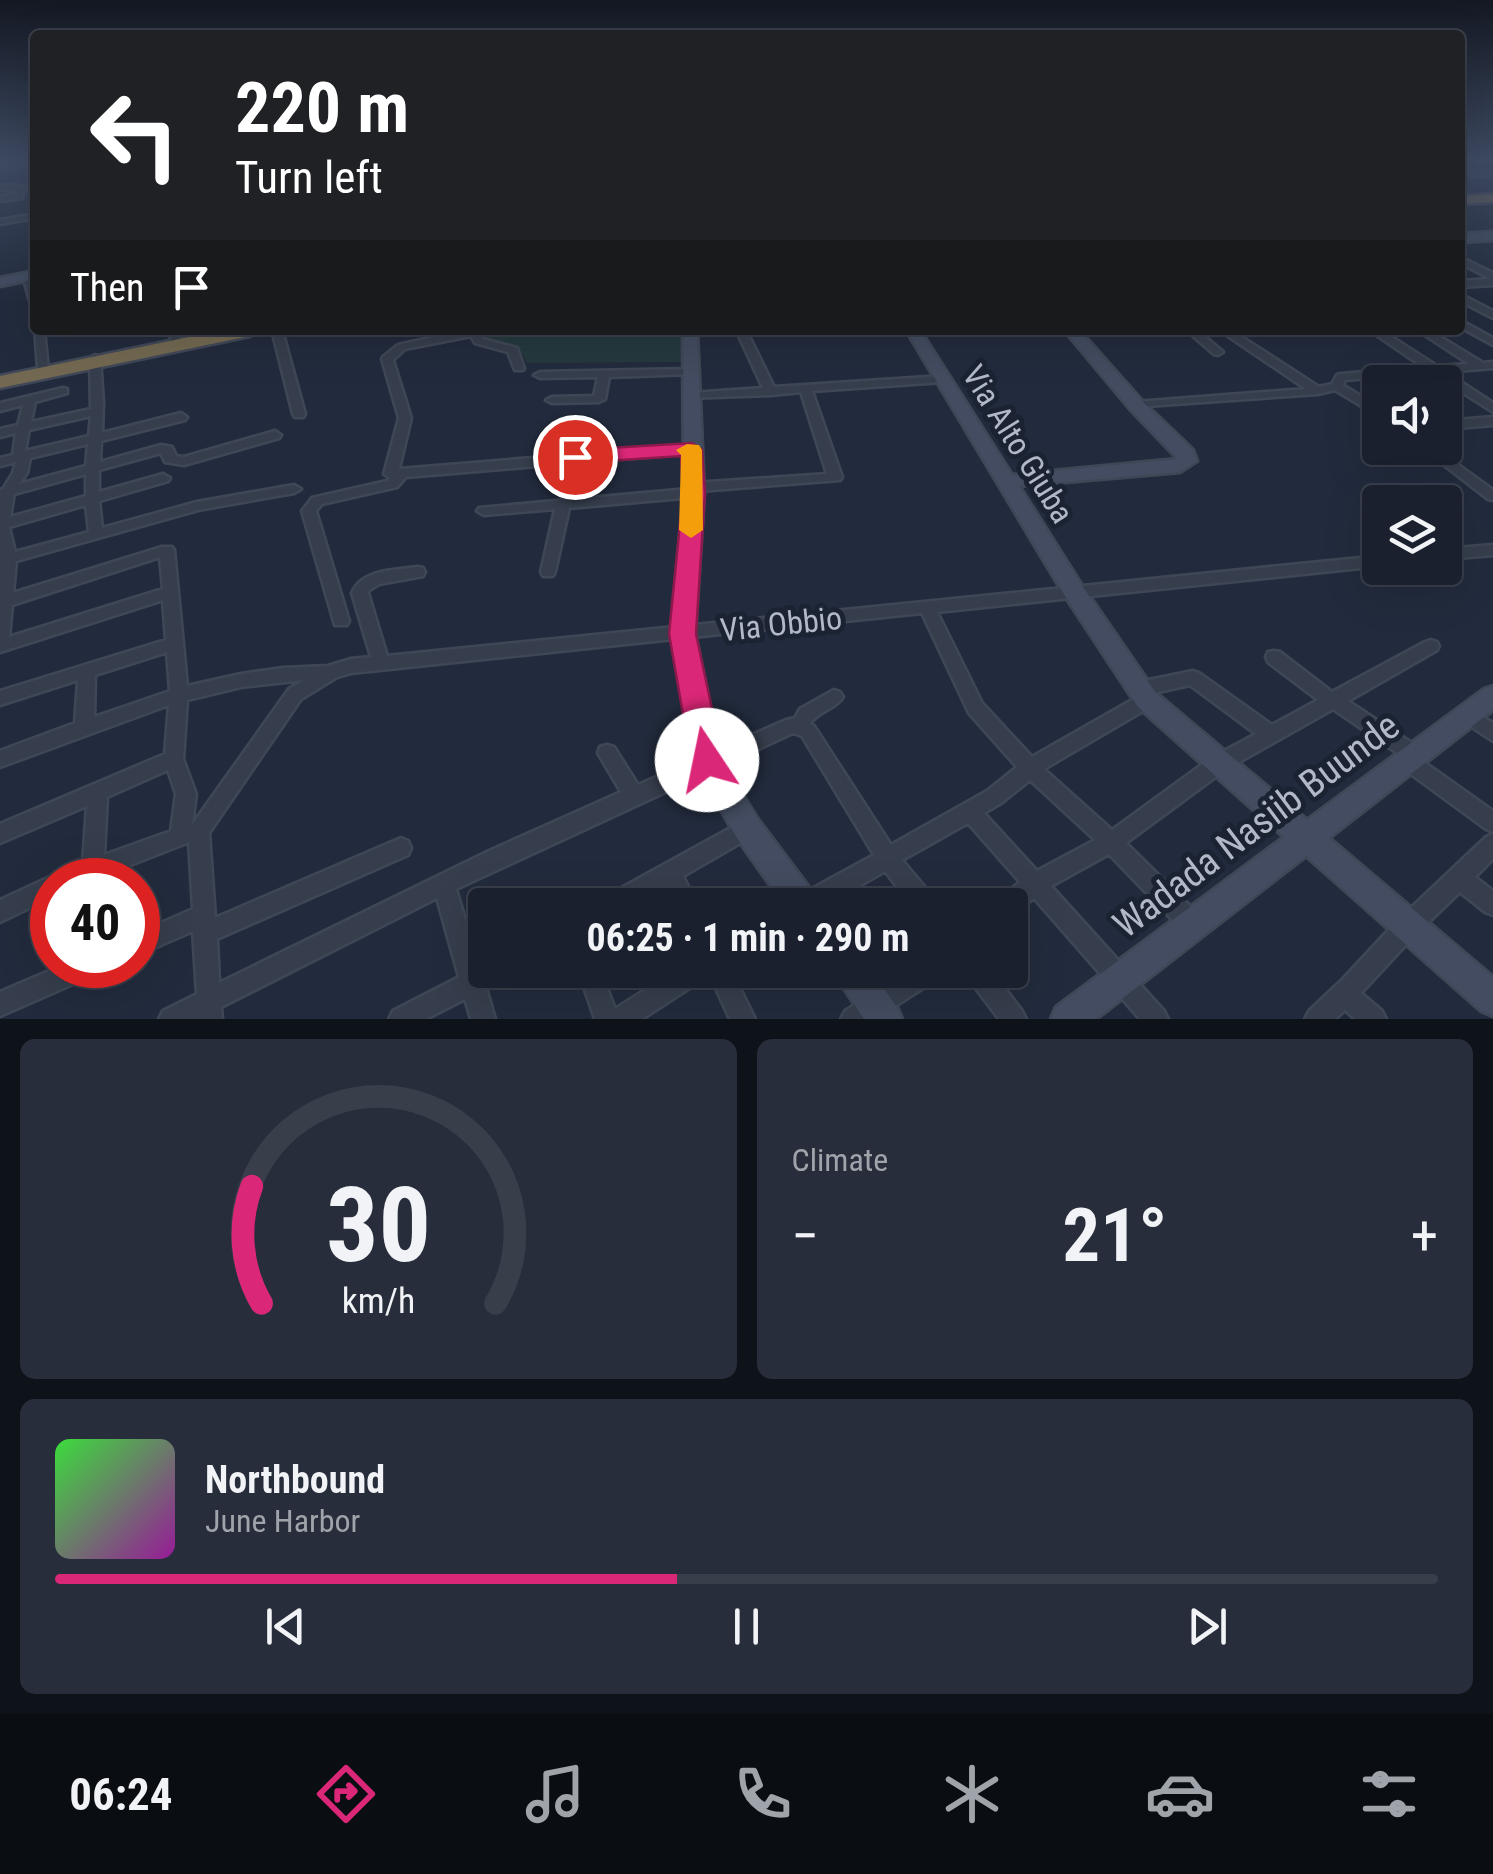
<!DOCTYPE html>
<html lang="en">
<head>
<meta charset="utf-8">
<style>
  body { margin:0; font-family:"Roboto Condensed",sans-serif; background:#272d3a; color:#f1f3f6; height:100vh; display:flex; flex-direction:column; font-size:38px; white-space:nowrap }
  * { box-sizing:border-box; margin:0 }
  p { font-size:32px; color:#9fa3aa }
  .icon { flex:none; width:55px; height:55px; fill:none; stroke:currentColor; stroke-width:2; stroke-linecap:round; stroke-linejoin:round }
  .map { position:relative; height:1019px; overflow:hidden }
  .details { display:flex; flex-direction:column; gap:20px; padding:20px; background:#0e1219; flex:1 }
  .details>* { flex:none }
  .guide { position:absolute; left:30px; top:30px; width:1435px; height:305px; border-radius:10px; box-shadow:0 10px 40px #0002,0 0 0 2px #383e4a; background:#202124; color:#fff; overflow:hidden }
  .tools { position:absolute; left:1362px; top:365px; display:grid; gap:20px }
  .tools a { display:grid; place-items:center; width:100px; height:100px; border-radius:10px; background:#1a202e; box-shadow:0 10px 40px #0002,0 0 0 2px #383e4a; font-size:50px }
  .speed { position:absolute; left:30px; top:858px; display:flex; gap:20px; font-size:50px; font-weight:700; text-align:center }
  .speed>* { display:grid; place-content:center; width:130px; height:130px; border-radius:50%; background:#1a202e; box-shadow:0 10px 40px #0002,0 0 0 2px #383e4a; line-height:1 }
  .speed .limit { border:15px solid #d22; background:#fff; color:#111 }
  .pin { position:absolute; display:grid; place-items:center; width:85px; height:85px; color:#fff; margin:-42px; border:5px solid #fff; border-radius:50%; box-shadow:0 2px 10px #0007 }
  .me { position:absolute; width:110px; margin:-55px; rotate:349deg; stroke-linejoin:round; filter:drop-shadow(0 0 8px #0008) }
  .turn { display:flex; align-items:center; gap:35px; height:210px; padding:0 40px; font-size:45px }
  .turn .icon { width:130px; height:130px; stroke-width:2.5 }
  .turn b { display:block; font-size:70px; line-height:85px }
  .then { display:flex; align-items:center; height:95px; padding:0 40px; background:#0003; gap:20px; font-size:38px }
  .big { font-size:75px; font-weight:700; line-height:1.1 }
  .details .widget { flex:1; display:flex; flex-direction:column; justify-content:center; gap:15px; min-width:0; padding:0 35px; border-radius:15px; background:#272d3a }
  .details .dial { align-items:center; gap:0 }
  .dial svg { height:260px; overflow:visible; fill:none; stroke:#383e4a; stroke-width:7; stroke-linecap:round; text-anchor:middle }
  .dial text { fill:#f1f3f6; stroke:none }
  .song { display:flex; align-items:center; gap:30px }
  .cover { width:120px; height:120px; border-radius:15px; background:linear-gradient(135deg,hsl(120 70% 55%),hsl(300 70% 35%)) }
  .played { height:10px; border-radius:5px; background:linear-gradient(90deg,#db2777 45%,#383e4a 45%) }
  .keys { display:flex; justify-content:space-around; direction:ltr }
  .heat { display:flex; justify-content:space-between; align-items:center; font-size:55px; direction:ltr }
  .details .tiles { flex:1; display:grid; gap:20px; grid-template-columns:1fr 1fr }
  .widget:last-child { grid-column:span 2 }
  .trip { position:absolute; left:468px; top:888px; width:560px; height:100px; border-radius:10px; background:#1a202e; box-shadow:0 10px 40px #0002,0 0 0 2px #383e4a; font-weight:700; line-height:100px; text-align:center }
  .tab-bar { display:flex; height:160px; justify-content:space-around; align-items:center; background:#0a0d12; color:#9fa3aa }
  .tab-bar .icon { width:70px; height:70px }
  .tab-bar .current { color:#db2777 }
  .tab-bar b { font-size:45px; color:#f1f3f6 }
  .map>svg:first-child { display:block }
  .green { fill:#24393e }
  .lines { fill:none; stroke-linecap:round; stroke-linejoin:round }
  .street-casing { stroke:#3f4756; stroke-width:5 }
  .secondary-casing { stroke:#3f4756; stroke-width:5 }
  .highway-casing { stroke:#414858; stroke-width:5 }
  .street { fill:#363e4d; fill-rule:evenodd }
  .secondary { fill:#434c60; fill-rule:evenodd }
  .highway { fill:#736952; fill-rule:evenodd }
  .route { fill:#db2777; stroke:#8e194d; stroke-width:2.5 }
  .slow { fill:#f59e0b }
  .labels { text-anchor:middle; stroke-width:10; stroke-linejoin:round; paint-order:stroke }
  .street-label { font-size:32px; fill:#b1b8c8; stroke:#1b2332 }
  .near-street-label { font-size:38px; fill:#b1b8c8; stroke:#1b2332 }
</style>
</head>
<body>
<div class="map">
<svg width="1493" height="1019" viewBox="0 0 1493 1019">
  <rect width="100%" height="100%" fill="#222b3d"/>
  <polygon class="green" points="477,330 682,330 683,362 527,363 519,348 495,342"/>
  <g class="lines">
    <defs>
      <g id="street">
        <polygon points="35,160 35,164 0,168 0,164"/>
        <polygon points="1489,160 1493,160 1493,162 1490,161"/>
        <polygon points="1493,171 1493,175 1460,176 1460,172"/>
        <polygon points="35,182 35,187 23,191 22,198 0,201 0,197 15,194 15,190 0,190 0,186 17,185 21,187"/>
        <polygon points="35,214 35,218 0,224 0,220"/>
        <polygon points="1460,257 1493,273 1493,285 1460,287 1460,281 1491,279 1460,263"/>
        <polygon points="28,273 33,276 35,304 30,301 23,276"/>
        <polygon points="1460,294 1493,311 1493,318 1460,301"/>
        <polygon points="1460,320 1493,338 1493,345 1460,327"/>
        <polygon points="35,328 44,330 48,369 43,372 38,369"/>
        <polygon points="169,330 179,330 180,343 172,343"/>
        <polygon points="272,330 282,330 305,414 303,417 295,417 293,414"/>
        <polygon points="467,330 478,330 483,339 517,348 524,368 523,370 515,370 508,352 475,343 471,336 405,349 393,360 411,418 399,469 692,445 698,449 692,453 406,477 397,487 322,504 316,511 349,621 347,625 335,625 302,511 312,498 387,481 390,478 384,474 399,418 382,359 383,357 398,345"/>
        <polygon points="689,330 771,330 766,333 748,334 774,387 943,376 949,379 943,382 812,391 842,477 840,480 699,491 701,493 699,496 694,497 569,508 555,572 553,576 543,576 541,572 555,509 484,515 477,511 479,508 689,489 687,487 689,484 694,483 827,474 801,392 771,395 687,398 687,394 691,393 763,388 738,334 685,335 684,333"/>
        <polygon points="1186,330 1197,330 1223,352 1218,355 1214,354"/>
        <polygon points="1219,330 1231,330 1319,387 1332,384 1337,375 1341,374 1423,367 1369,330 1381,330 1437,366 1469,364 1417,330 1429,330 1483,363 1493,362 1493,368 1446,372 1493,403 1493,412 1432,373 1345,380 1343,385 1380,408 1380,417 1335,390 1318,394 1132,407 1132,403 1136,402 1306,389"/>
        <polygon points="1334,330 1354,330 1353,332 1334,333"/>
        <path d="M95,355l5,3 3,44 -1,31 79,-20 6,4 -2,3 -84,21 -1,21 61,-17 11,2 4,9 8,1 91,-26 6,4 -2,3 -95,27 -19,-3 -4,-9 -62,17v22l64,-18 7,4 -2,3 -69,20 3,27 95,-26 97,-17 7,4 -7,4 -96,17 -182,51 -3,32 149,-46h10l2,3 13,136 54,-12 42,-6 45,-2 23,-7 20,-2 -19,-64c10,-24 44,-23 66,-26l5,1 2,4 -2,4 -44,8 -10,6 -1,3 19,63 993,-100v10l-443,46 45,91 50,54 107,-61 -6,-2 -3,-5 3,-5 6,-2 54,-11 6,2 73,52 46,-25 -50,-38 -2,-5 2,-5 6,-1 6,1 52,40 93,-50 6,-2 6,2 2,4 -2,4 -89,51 73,48 2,6 -2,5 72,51v21l-7,-3 -86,-63 -2,-6 2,-5 -67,-46 -108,61 -99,73 76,75 3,8 -3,8 -8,3 -8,-3 -77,-80 -58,32 113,125 4,8h-28l-106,-121 -24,17v-10h-12l3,-8 19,-15 -52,-59 -66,37 31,37 3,8h-25l-26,-34 -59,34h-32l3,-8 77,-42 -72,-119 -9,-3 -337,156 23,78 6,-3v6h23l-3,8 -19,10 9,31h-24l-6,-20 -39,20h-37l4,-8 66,-34 -22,-79 -216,109 1,12h-63l4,-8 34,-17 -4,-63 -55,24v-22l55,-24 -4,-67 -97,38h-40v17l-52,25v-22l52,-24 5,1 2,-4 24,-10 4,-57 -87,37v-19l165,-70 4,-49 -169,62v-16l75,-28 3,-43 -78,25v-14l166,-51 -3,-40 -163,52v-162l3,-1 10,-16 3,-11 -16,4v-8l13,-3 3,-22 -16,4v-8l18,-4 5,-20 -23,6v-8l63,-15 4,1v4l-32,9 -4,20 60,-13 -1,-51zM91,416l-2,20 -64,15 4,-21zM88,444l-2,22 -67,18 8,-11 3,-15zM86,474v22l-76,21 4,-23zM86,505l3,27 -74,20 -6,-25zM160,557l3,32 -154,48 3,-32zM922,613l47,100 48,54 -30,24 -96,54 -77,-119 -4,-2c7,-13 25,-14 33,-27l-3,-5 -6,-2 -34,19 -5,9 -9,2 -148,65 -24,-38 -7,-2 -7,2 -2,6 23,39 -132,59 -270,132 -2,-44 191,-84 3,-7 -3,-7 -7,-3 -186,80 -6,-85 92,-134 36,-22 14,-4zM167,652l3,39 -76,26 1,-42zM304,680l-15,9 -97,136 4,-31 -13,-35 4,-59 54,-13zM1190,685l66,49 -45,24 -99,72 -68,-61 109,-64 3,-5 -3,-5 -4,-1zM168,770l8,24 -5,37 -67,24 3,-58zM1030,780l65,60 -58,31 -53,-58 17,-10z"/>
        <polygon points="689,369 693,370 693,374 609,377 605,399 599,402 552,403 546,400 552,397 594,396 598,377 540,378 534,375 540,372"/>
        <polygon points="1493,417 1493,425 1445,429 1445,421"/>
        <polygon points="1422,448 1435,448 1493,490 1493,500 1488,499"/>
        <polygon points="1493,545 1493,555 1445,559 1445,549"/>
        <polygon points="1467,708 1493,723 1493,741 1461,720 1458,715 1461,710"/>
        <polygon points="747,819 754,821 757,828 754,835 683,876 697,905 675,905 666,886 634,905 602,905 605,897"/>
        <polygon points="1493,834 1493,859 1475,877 1493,891 1493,915 1485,912 1460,892 1412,938 1361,993 1382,1011 1386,1019 1355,1019 1345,1010 1335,1019 1305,1019 1309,1011 1343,979 1396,922 1486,837"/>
        <polygon points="63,965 101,965 98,973 0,1016 0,992"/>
        <polygon points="578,970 600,970 615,1009 676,970 731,970 755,1019 730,1019 708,971 705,978 642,1019 595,1019"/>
        <polygon points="910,970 942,970 939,978 875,1019 841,1019 845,1011"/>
        <polygon points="965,970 991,970 1022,1011 1026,1019 999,1019 968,978"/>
      </g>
      <g id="secondary">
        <polygon points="1493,232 1493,240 1460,242 1460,234"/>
        <polygon points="35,271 35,279 0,286 0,278"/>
        <polygon points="683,330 697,330 704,493 695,633 720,758 757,818 814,894 819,905 784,905 737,838 693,761 671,633 684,493"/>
        <polygon points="906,330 920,330 1012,475 1178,459 1130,409 1064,330 1079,330 1142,401 1193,450 1197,461 1180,472 1019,486 1081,584 1156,693 1307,820 1484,689 1493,686 1493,710 1329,838 1493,977 1493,1016 1481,1011 1306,856 1096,1019 1051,1019 1056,1007 1284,837 1138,707 1065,596"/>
        <polygon points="832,970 870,970 897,1007 902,1019 864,1019"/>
      </g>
      <g id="highway">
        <polygon points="1493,194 1493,202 1460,204 1460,196"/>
        <polygon points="223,330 259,330 250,336 0,388 0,376"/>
      </g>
    </defs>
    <use href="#street" class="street-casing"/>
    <use href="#secondary" class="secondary-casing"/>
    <use href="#highway" class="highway-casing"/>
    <use href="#street" class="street"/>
    <use href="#secondary" class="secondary"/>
    <use href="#highway" class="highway"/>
  </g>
  <linearGradient id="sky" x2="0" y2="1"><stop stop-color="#131822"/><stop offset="0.53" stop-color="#3e4a62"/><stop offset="1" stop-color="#3e4a62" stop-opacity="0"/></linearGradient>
  <rect width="1493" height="303" fill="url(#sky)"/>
  <polygon class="route" points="692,443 702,450 705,493 696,634 723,760 718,770 707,774 696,770 691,760 669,634 683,493 681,456 575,463 564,457 575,450"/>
  <polygon class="slow" points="687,444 699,445 702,450 703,530 691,538 679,530 681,455 676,450"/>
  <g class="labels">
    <g class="street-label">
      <text transform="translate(1018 444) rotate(58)" y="11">Via Alto Giuba</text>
      <text transform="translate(781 624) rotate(-6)" y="11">Via Obbio</text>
    </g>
    <g class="near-street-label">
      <text transform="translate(1256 825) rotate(-37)" y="13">Wadada Nasiib Buunde</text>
    </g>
  </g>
</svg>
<div class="tools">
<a><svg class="icon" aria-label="sound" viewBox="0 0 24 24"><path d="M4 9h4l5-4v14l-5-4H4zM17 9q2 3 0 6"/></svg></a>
<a><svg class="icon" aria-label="layers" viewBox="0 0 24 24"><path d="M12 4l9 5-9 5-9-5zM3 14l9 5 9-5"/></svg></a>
</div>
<div class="speed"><div class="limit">40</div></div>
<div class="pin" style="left:575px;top:457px;background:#d93025"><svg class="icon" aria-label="arrive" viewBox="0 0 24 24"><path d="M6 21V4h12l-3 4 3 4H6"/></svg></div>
<svg class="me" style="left:707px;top:760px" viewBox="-20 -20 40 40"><circle r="19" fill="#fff"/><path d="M0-13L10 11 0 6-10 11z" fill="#db2777"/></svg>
<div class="trip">06:25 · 1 min · 290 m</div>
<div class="guide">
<div class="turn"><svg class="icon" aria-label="left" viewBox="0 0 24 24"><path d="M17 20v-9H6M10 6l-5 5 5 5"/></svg><div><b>220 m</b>Turn left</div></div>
<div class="then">Then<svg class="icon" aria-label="arrive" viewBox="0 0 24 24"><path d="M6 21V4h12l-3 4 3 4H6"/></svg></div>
</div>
</div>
<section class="details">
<div class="tiles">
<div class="widget dial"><svg viewBox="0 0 100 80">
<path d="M14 69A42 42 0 1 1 86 69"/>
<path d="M14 69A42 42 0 0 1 11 33" stroke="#db2777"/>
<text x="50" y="56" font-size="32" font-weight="700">30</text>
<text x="50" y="72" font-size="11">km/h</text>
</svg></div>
<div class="widget"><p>Climate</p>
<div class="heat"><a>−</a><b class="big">21°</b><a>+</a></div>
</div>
<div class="widget">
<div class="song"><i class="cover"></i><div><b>Northbound</b><p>June Harbor</p></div></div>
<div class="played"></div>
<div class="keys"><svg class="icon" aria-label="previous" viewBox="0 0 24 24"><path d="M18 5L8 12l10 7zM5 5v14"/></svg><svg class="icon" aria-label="pause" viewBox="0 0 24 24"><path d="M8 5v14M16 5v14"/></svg><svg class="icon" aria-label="next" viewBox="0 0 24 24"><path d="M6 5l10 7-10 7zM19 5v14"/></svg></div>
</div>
</div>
</section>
<nav class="tab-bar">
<b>06:24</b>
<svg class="icon current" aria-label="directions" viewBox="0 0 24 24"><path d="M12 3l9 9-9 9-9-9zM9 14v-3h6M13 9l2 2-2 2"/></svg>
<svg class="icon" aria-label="music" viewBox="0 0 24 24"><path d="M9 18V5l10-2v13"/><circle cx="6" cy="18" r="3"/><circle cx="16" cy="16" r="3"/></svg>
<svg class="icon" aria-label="phone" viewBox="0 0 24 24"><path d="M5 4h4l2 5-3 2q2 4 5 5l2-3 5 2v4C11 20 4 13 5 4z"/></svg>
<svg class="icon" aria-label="climate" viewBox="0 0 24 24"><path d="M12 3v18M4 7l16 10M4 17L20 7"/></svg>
<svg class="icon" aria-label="car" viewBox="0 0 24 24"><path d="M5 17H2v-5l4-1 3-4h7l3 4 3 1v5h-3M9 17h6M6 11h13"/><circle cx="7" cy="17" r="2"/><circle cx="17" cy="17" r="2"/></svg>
<svg class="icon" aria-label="filters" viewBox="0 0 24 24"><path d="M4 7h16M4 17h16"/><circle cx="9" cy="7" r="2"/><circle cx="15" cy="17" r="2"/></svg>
</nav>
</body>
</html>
